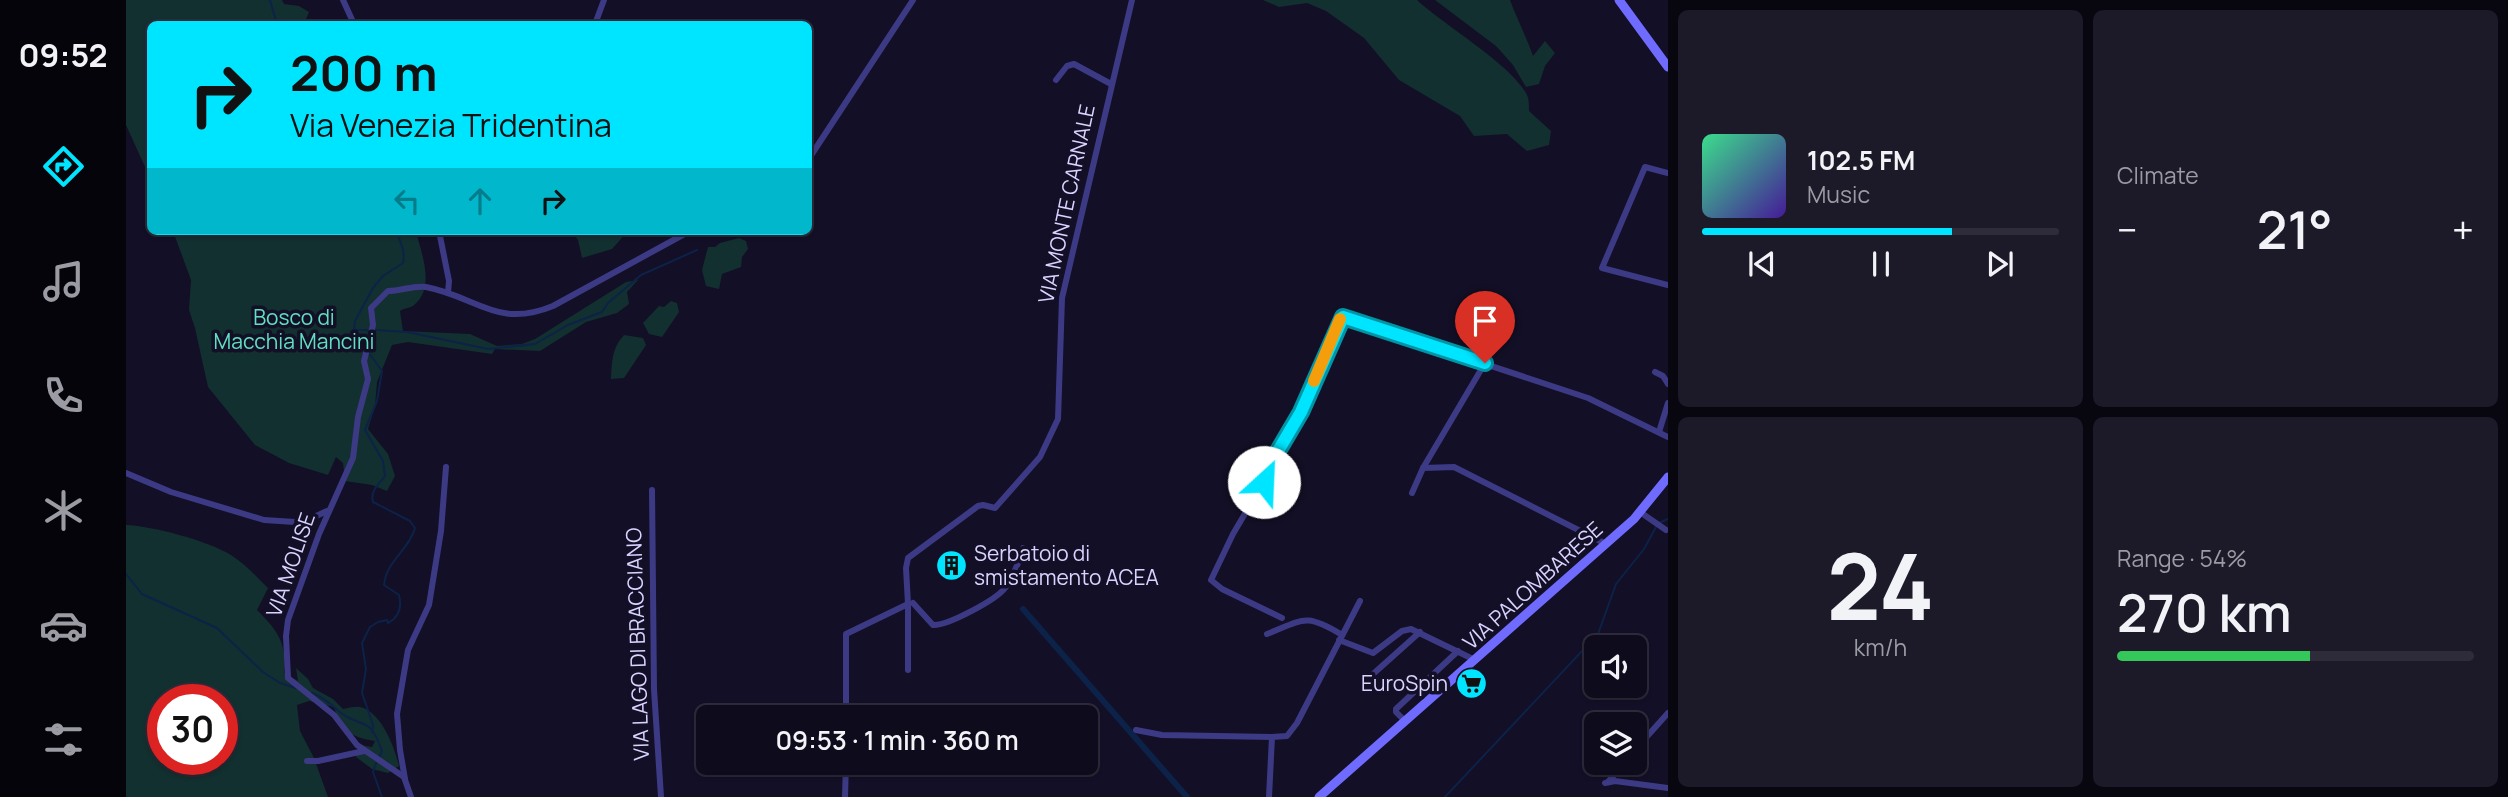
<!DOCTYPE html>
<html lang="en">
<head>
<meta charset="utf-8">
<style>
  body { margin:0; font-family:Manrope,sans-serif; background:#1c1929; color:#f1f3f6; height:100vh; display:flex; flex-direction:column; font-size:26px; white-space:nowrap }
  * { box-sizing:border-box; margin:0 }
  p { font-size:23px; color:#9b9ba3 }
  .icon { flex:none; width:38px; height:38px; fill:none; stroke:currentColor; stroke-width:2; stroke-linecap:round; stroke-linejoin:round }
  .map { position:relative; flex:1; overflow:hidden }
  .side { display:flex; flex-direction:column; gap:10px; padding:10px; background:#08060f; width:840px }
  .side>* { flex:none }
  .guide { position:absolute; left:21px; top:21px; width:665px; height:214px; border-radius:10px; box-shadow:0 2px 5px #0004,0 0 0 2px #2e2b3b; background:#00e5ff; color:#111; overflow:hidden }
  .controls { position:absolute; left:1458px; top:635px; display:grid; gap:14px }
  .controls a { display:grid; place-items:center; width:63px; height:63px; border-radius:10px; background:#0e0b1c; box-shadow:0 2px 5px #0004,0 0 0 2px #2e2b3b; font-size:35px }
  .speed { position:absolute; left:21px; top:684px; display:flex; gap:14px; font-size:35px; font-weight:700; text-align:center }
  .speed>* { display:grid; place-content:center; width:91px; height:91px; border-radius:50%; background:#0e0b1c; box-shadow:0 2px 5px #0004,0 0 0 2px #2e2b3b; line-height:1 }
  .speed .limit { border:10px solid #d22; background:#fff; color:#111 }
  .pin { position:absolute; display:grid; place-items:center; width:60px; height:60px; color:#fff; margin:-72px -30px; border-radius:50% 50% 50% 0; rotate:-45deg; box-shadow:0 0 7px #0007 }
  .pin .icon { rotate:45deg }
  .me { position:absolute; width:77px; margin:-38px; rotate:25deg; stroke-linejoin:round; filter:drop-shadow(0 0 5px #0008) }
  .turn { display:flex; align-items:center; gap:24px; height:147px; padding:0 28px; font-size:32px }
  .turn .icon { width:91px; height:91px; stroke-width:2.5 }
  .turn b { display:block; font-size:49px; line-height:60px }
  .lanes { display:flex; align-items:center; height:66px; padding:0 28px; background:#0003; justify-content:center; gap:35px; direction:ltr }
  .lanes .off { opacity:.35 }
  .big { font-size:52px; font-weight:600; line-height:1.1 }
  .side .widget { flex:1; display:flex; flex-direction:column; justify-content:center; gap:10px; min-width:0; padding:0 24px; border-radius:10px; background:#1c1929 }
  .side .dial { align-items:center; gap:0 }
  .dial b { font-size:91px; line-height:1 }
  .song { display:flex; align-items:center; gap:21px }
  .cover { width:84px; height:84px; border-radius:10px; background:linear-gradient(135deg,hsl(150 70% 55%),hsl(260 70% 35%)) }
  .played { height:7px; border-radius:4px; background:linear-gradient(90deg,#00e5ff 70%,#2e2b3b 70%) }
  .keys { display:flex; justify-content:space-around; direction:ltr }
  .heat { display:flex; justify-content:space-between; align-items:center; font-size:38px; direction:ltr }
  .charge { height:10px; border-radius:5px; background:linear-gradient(90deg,#34c759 54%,#2e2b3b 0) }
  .side .tiles { flex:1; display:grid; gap:10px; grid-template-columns:repeat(2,1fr) }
  .trip { position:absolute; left:570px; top:705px; width:402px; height:70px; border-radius:10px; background:#0e0b1c; box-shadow:0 2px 5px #0004,0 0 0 2px #2e2b3b; font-weight:600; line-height:70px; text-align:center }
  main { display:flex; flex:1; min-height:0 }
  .tab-bar { display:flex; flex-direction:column; width:126px; justify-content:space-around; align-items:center; background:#06040b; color:#9b9ba3 }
  .tab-bar .icon { width:49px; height:49px }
  .tab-bar .selected { color:#00e5ff }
  .tab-bar b { font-size:32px; color:#f1f3f6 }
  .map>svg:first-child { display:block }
  .green { fill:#12302f; fill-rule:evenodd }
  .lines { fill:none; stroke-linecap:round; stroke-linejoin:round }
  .stream { stroke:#0c2248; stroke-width:2 }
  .canal { stroke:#0c2248; stroke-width:6 }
  .street { stroke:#3d3a85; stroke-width:6 }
  .secondary { stroke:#6f6bff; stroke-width:9 }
  .route-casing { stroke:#0095a6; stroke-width:18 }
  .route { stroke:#00e5ff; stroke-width:12 }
  .slow { stroke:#f59e0b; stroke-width:12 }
  .labels { text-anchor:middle; stroke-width:7; stroke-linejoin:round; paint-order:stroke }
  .street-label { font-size:21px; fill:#d9d4ff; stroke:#130f26 }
  .park-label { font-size:21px; fill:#5fe0c0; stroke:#130f26 }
  .poi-label { font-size:21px; fill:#d9d4ff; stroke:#130f26; text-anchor:start }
</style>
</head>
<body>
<main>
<nav class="tab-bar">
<b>09:52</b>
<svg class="icon selected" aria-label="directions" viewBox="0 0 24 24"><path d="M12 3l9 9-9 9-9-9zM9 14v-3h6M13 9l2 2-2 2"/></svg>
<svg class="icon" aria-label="music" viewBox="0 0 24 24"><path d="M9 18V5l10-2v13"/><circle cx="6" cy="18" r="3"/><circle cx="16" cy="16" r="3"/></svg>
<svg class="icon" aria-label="phone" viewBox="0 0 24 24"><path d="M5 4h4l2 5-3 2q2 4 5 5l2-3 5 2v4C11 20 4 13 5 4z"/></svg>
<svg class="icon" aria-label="climate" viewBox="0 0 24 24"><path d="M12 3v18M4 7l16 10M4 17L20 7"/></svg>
<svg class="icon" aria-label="car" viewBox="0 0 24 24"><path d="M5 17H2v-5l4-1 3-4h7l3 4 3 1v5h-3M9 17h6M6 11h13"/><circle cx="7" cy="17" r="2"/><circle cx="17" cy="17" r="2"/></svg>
<svg class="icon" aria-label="filters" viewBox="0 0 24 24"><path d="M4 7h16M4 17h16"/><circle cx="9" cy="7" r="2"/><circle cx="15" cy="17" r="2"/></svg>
</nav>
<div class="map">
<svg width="1542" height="797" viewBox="0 0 1542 797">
  <rect width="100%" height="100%" fill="#130f26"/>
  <g class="green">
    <polygon points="0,0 156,0 158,4 173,6 183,12 178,24 24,24 24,178 0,125"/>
    <path d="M1137,0h154c28,26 95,65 110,95 2,4 2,11 2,16l22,20 -2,14 -22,6 -20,-17 -33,2 -14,-20 -61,-36 -35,-42 -38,-27 -19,-8 -28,4z"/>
    <path d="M1309,0h75c7,19 16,36 23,56l12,-15 10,12 -10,13 -6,18 -13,3 -13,-22 -17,-19z"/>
    <path d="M47,231h243c5,22 20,56 -2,74 -3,3 -10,3 -14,6l3,20 67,3 27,12 25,-2 13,-5 91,-57 12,-2 -11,12 2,12 -12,9 -31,9 -46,29 -45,-2 -3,5 -84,-12 -16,3 -15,37 -2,24 -7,23 20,25 7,22 -8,15 -15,-6 -27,-4 -2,-18 -7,-6 -8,18 -39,-12 -34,-18 -47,-58 -13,-59 -6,-18 2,-30z"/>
    <polygon points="445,231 502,231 486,249 456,258 452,240"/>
    <polygon points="613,238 620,241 622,249 616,257 615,267 596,274 593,289 580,286 576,270 582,247 589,247 594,243"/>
    <polygon points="545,301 551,303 553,312 536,337 523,334 517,323 533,306 538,307"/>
    <path d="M498,335l19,3 3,7 -22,33 -13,1c1,-18 1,-31 13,-44z"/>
    <path d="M0,525c27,1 82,16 105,30 14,9 25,21 37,33l-11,22c21,21 30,33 27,63l14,8 -2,-13 12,11 5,9 20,11 10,10c5,-1 12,-3 17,-2 21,4 35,41 39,59l-11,7 -16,-4 -16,-12 4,-12 12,2 3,-6c-24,-4 -34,-10 -41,-34l-25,-6 -12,4 3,26 14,27 14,39h-202zM37,700h59v60h-59z"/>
  </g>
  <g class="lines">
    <g class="stream">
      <polyline points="144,0 151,24"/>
      <polyline points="229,330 244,330"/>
      <polyline points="250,330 281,332 362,349 409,344 442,325 476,312 482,303 515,275 571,250"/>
      <path d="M240,348l-12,-18 1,-9 18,-33 10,-12 20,-13c3,-12 -3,-21 -7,-32"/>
      <path d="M243,353l13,18 -5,30 -12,29 18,31 2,15c-6,9 -15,14 -12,26l37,19 5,7c-6,22 -29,33 -31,57l15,10c3,12 0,22 -11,28l-1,-3 -9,2 -8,5 -8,16 4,26 -4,24 11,32 -1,7"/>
      <polyline points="1533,523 1542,519"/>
      <polyline points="0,574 16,594 91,628 137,672 154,683 170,688"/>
      <path d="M186,693c16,6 19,13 32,22 7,5 18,7 25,12 7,6 10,16 13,24l-3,7"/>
      <polyline points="250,763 247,772 256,797"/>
      <polyline points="1319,797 1472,634 1490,584 1518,549 1530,527"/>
    </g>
    <polyline class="canal" points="897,609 1061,797"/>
    <g class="street">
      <polyline points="217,0 228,24"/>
      <polyline points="469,24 478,0"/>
      <polyline points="930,80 941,66 948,64 985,84"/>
      <polyline points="682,160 787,0"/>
      <polyline points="1542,173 1519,167 1476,268 1542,285"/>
      <polyline points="313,231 323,281 322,293"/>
      <polyline points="1529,372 1537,376 1542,384"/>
      <polyline points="1533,432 1542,403"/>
      <polyline points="1297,468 1328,467 1480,544"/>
      <polyline points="0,473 45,492 138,520 169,522 188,517 201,511"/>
      <polyline points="526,490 528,689 535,797"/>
      <polyline points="1286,493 1297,468 1359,363"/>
      <polyline points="1514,512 1540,530"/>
      <path d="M787,603l20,22c14,1 63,-25 72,-37 9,-11 14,-27 18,-40"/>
      <polyline points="1156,618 1096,589 1085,580 1107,534 1137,483 1146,460 1175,412 1217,317 1462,398 1542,437"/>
      <path d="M1141,634c37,-15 39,-21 75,1"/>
      <polyline points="1213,640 1247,653 1276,631 1285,629 1349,660"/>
      <polyline points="782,670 782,604"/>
      <polyline points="1237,683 1294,632"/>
      <polyline points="720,718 720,634 782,604 780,568 782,558 852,506 857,505 869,508 914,457 932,419 936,298 1006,0"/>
      <polyline points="1279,721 1270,712 1270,709 1332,651"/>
      <polyline points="1010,730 1036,735 1146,737"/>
      <polyline points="1508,751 1542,713"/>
      <polyline points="181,761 192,761 238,751"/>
      <polyline points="279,779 274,750 271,714 282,650 303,605 315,531 320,467"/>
      <polyline points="1482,782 1498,763"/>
      <polyline points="1479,783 1489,781 1542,788"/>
      <path d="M285,797l-7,-20 -47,-32 -23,-30 -46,-37 -2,-42 2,-16 31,-86 34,-76 5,-41 10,-38 -4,-18 9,-36 -2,-17 17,-17c13,0 26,-6 38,-4 52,10 71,42 127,19l137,-75"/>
      <polyline points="719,797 720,763"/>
      <polyline points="1143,797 1146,737 1161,736 1171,723 1234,601"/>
    </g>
    <g class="secondary">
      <polyline points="1493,0 1542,67"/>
      <polyline points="1193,797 1508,519 1542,477"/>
    </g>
  </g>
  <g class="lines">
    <defs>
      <polyline id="route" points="1138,482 1145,463 1175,412 1217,317 1359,363"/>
    </defs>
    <use href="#route" class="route-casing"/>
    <use href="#route" class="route"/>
    <polyline class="slow" points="1188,381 1214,319"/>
  </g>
  <defs>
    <symbol id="building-disc" viewBox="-11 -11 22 22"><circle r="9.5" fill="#00e5ff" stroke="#130f26"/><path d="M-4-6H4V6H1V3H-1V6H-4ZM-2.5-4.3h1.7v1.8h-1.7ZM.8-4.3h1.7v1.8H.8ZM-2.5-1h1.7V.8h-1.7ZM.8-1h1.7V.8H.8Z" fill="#111"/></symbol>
    <symbol id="supermarket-disc" viewBox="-11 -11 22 22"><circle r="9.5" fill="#00e5ff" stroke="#130f26"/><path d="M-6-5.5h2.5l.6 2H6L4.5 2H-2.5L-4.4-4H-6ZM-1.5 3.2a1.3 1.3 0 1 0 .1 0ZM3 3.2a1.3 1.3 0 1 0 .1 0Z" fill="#111"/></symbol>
  </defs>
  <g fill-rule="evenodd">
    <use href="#building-disc" x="808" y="548" width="35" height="35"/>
    <use href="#supermarket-disc" x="1328" y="666" width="35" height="35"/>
  </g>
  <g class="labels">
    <g class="street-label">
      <text transform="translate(941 204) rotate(-78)" y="7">VIA MONTE CARNALE</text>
      <text transform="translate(165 565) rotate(-71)" y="7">VIA MOLISE</text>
      <text transform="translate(1407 586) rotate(-42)" y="7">VIA PALOMBARESE</text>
      <text transform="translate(512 644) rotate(-92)" y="7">VIA LAGO DI BRACCIANO</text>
    </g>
    <g class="park-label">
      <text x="168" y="325">Bosco di<tspan x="168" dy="24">Macchia Mancini</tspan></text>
    </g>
    <g class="poi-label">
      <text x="848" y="561">Serbatoio di<tspan x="848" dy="24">smistamento ACEA</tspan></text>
      <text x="1322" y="691" text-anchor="end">EuroSpin</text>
    </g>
  </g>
</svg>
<div class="controls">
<a><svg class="icon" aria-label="sound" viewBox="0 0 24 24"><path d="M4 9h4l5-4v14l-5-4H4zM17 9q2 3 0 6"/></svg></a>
<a><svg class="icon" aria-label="layers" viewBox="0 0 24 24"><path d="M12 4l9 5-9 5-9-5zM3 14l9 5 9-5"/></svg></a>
</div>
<div class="speed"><div class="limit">30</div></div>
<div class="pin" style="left:1359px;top:363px;background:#d93025"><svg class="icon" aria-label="arrive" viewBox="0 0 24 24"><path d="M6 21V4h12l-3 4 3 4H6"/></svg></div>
<svg class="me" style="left:1138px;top:482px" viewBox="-20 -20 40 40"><circle r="19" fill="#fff"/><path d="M0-13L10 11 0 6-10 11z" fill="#00e5ff"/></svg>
<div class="trip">09:53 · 1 min · 360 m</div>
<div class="guide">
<div class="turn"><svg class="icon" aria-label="right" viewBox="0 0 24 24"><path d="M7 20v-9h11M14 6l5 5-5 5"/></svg><div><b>200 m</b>Via Venezia Tridentina</div></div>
<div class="lanes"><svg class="icon off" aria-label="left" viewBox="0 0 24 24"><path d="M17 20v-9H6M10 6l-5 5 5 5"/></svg><svg class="icon off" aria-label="ahead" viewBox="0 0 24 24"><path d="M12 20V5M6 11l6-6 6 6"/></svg><svg class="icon" aria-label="right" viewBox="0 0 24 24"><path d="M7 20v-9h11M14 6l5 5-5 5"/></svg></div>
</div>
</div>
<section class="side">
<div class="tiles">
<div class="widget">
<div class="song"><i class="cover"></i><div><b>102.5 FM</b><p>Music</p></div></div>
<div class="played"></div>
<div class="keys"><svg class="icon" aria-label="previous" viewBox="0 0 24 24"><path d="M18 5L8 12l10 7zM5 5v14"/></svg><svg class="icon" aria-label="pause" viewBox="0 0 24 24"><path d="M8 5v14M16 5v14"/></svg><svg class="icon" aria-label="next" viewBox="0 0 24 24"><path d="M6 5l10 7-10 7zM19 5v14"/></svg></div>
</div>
<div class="widget"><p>Climate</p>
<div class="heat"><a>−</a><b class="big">21°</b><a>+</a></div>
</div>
<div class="widget dial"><b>24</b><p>km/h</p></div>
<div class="widget"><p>Range · 54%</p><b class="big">270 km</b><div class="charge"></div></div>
</div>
</section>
</main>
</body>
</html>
